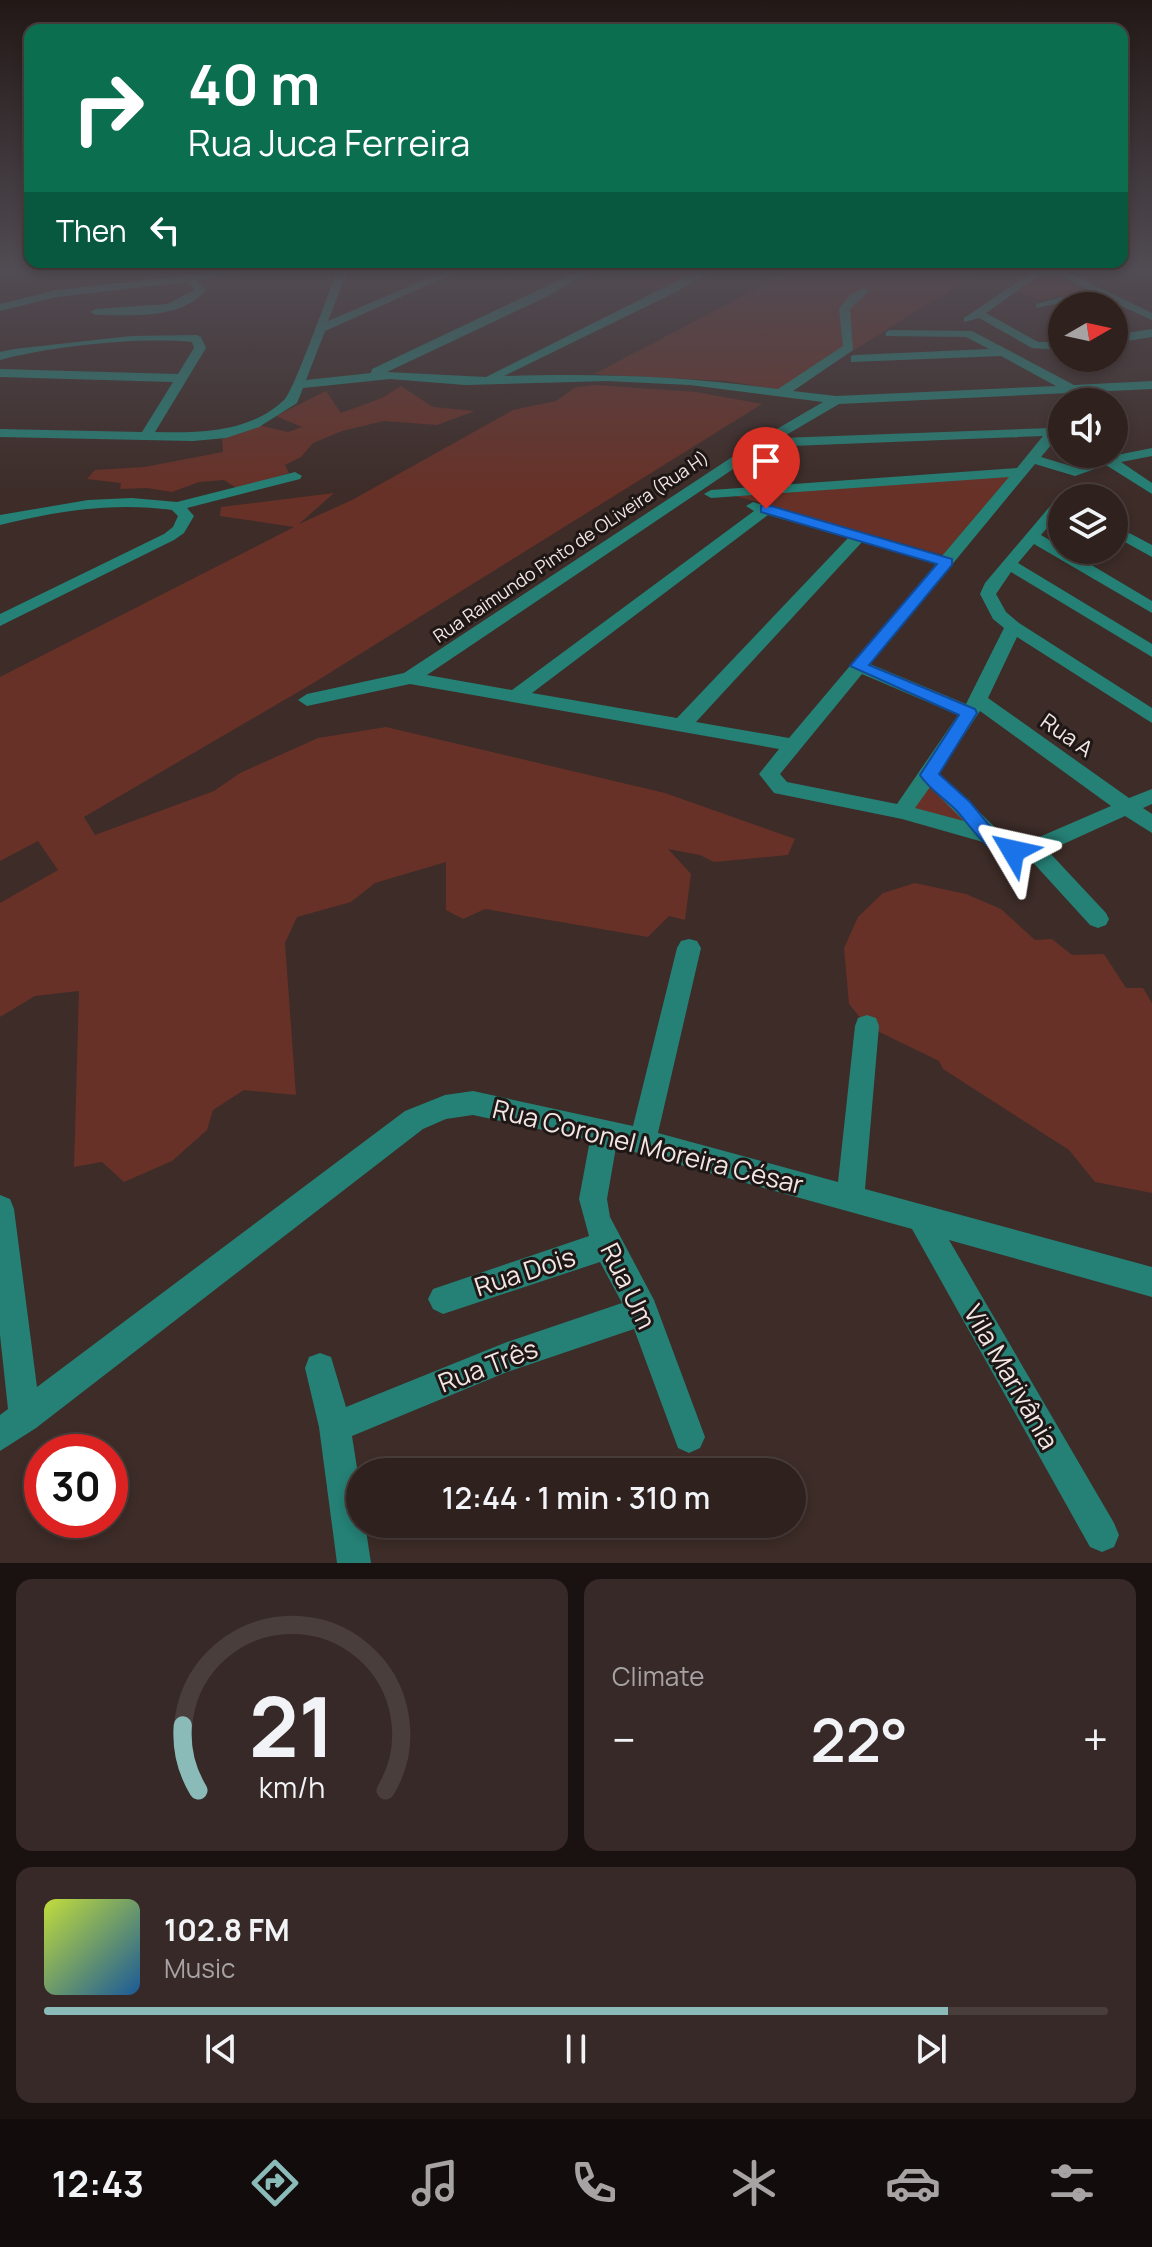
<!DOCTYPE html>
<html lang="en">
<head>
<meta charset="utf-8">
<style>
  body { margin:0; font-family:Manrope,sans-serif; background:#362927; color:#f1f3f6; height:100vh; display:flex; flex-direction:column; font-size:30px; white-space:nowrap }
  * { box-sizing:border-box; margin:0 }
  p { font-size:26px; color:#a7a3a4 }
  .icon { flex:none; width:44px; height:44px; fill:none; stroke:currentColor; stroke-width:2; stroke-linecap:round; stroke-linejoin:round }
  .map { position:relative; height:1563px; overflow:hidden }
  .sheet { display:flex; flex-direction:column; gap:16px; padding:16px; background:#191210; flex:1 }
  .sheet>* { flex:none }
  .top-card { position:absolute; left:24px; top:24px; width:1104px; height:244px; border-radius:16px; box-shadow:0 4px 12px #0003,0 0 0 2px #493e3c; background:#0b6e4f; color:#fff; overflow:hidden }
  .needle { width:52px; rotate:81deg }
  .controls { position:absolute; left:1048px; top:292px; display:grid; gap:16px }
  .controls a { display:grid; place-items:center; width:80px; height:80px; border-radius:50%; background:#2e211e; box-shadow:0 4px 12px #0003,0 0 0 2px #493e3c; font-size:40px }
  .speed { position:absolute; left:24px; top:1434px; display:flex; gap:16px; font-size:40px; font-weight:700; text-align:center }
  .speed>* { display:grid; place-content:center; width:104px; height:104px; border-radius:50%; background:#2e211e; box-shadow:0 4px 12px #0003,0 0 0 2px #493e3c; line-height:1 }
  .speed .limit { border:12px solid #d22; background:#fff; color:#111 }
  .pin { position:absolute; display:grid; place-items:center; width:68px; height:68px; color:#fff; margin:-82px -34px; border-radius:50% 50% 50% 0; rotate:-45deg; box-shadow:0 0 8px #0007 }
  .pin .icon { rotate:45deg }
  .me { position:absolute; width:88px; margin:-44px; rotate:306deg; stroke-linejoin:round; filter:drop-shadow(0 0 6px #0008) }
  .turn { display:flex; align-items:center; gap:28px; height:168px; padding:0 32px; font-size:36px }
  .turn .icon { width:104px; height:104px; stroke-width:2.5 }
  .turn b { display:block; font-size:56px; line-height:68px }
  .then { display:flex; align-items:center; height:76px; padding:0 32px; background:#0003; gap:16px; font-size:30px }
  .big { font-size:60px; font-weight:600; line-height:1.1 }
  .sheet .tile { flex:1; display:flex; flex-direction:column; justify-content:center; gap:12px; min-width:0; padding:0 28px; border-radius:16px; background:#362927 }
  .sheet .dial { align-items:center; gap:0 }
  .dial svg { height:208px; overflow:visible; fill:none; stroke:#493e3c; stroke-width:7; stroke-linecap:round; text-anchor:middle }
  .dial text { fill:#f1f3f6; stroke:none }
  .song { display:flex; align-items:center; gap:24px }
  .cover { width:96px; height:96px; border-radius:12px; background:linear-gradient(135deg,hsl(70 70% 55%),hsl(210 70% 35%)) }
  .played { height:8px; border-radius:4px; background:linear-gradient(90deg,#8bbbb9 85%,#493e3c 85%) }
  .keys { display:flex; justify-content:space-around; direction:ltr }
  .heat { display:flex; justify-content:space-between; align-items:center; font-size:44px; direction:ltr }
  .sheet .tiles { flex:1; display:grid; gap:16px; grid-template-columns:1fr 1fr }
  .tile:last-child { grid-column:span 2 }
  .trip { position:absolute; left:346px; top:1458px; width:460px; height:80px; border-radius:40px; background:#2e211e; box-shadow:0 4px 12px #0003,0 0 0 2px #493e3c; font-weight:600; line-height:80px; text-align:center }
  .tab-bar { display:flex; height:128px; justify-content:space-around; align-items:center; background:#120d0c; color:#a7a3a4 }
  .tab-bar .icon { width:56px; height:56px }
  .tab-bar .on { color:#8bbbb9 }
  .tab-bar b { font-size:36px; color:#f1f3f6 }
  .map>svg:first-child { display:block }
  .green { fill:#673127 }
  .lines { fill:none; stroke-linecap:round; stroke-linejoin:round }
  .minor { fill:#258075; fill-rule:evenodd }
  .route { fill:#1a73e8; stroke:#114b97; stroke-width:2 }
  .labels { text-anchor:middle; stroke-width:6; stroke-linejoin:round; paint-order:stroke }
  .far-street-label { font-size:18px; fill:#f2e6e4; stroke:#1e1715 }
  .street-label { font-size:22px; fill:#f2e6e4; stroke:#1e1715 }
  .near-street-label { font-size:26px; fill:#f2e6e4; stroke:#1e1715 }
</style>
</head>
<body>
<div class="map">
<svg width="1152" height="1563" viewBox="0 0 1152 1563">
  <rect width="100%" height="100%" fill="#3d2c28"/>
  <g class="green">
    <polygon points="601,272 700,272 667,291"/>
    <polygon points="789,272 979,272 789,391 726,381 594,374"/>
    <polygon points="1045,272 1051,272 1087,291 1039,300 1014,289"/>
    <polygon points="596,385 696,392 762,404 315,682 84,817 95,835 214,791 240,773 318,738 386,727 665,793 795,839 788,855 714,862 700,855 668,849 691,874 685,920 669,916 648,937 485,909 463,919 446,910 446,862 375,883 351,902 297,917 285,943 296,1095 244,1090 213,1110 207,1130 172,1161 124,1182 102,1162 74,1167 79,991 35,996 0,1017 0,903 58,870 38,841 0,861 0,677 294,527 220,516 221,507 334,493 299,524 352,500 513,410 556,401 576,387"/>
    <polygon points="401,386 433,407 475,411 437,425 384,421 342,431 313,443 301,457 285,465 289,473 238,489 224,480 199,482 172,492 147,488 120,489 121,483 87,479 95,470 144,467 223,452 222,439 258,425 288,432 302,427 276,416 326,391 341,413 382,398"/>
    <polygon points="1012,475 943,555 736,496"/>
    <polygon points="929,775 986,835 902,812"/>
    <polygon points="915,883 966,894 1001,909 1035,940 1052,939 1072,955 1104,954 1126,988 1143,988 1152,1003 1152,1193 1095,1182 1069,1150 943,1069 939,1061 867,1026 849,1004 844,948 858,917 883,893"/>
  </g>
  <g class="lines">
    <g class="minor">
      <path d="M215,272h23l-41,9 9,9c-25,30 -75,25 -110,25l-6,-3 6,-3 71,-5 28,-14 -9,-8 -129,15 -57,14v-7l57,-14z"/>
      <path d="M337,272h10l-19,49 115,-49h14l-132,59 -19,49 65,-7 1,-4 204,-97h13l-41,24 -161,76 99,5 209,-105h13l-32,20 -172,84c95,-3 179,0 274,13l65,-43 -4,-37 11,-14 14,-7 5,3 -19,18 3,41 -60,41 43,5 220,-10 -55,-30 -150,6v-6l4,-1 134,-6 -23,-12 -80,-1v-4l4,-2 82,1 102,54 78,-4v8l-313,15 -58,34 270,-10 11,-9v13l-21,25 33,10 18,-7 60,-12v8l-31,6 31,21v11l-46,-29 -31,11 -40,-12 -165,200 96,40 38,-76 -11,-9 -13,-25 5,-11 72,-85h10h-5v12l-21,25 111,66v12l-118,-69 -16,19 134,81v13l-141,-85 -15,22 10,18 13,11 133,85v15l-135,-86 -29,61 141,100 23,-9v15l-9,4 9,6v19l-27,-17 -77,35 58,62 3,6 -3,6 -8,3 -8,-3 -62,-68h-17l-28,-15 -81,-23 -128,-26 -15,-19 20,-25 -369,-65 -103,22 -9,-6 9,-6 97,-21 354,-233 65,-38 -133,-17 -83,-4 -142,4 -75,-6 -87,9 -6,15 -38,24 -33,11 -33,3 -193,-4v-8l142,3 31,-50 -173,-5v-8l178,5 16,-26 -2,-6c-55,-5 -138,4 -192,18v-8l14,-3 117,-13 66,-1 4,2 5,11 -51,84c45,1 95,1 130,-33 10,-11 43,-106 52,-127zM1043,436l-26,32 -306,22 -7,4 7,4 298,-21 -67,79 -189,-54 -7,4 8,5 -242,179 -85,-15 339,-228zM768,515l80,23 -171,180 -145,-25zM862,542l74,22 -147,174 -93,-16zM862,674l96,41 -61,89 -110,-22 -7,-8zM980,711l131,95 -81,35h-16l-12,-7 -63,-61zM930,787l34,34 -49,-13z"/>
      <polygon points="1032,272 1044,272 986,313 1038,342 1062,342 1062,350 1032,348 979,318 964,322 964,318"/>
      <polygon points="1054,272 1067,272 1152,313 1152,320 1097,295 1036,308 1036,304 1088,290"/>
      <polygon points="1152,329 1152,337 1114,343 1114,335"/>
      <path d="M295,472l7,4 -2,3 -113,29 7,8 -10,17 -10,7 -174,86v-12l164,-80 9,-7 5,-11 -6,-6c-58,-8 -115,1 -172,15v-10l88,-15 44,-2 45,4z"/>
      <polygon points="1114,525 1152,545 1152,557 1114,536"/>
      <polygon points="689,939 697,941 701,948 658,1133 838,1182 855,1026 858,1018 867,1015 876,1018 879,1026 865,1189 1152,1267 1152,1297 949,1240 1114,1523 1119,1535 1114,1547 1102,1552 1090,1547 912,1229 616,1147 607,1199 610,1217 654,1300 705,1437 700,1448 689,1453 678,1448 634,1329 507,1372 352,1436 360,1487 360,1524 365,1524 371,1563 337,1563 319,1427 305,1368 309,1357 320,1353 331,1357 346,1407 507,1342 622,1303 600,1262 443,1314 433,1309 428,1299 433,1289 589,1236 579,1199 590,1140 473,1115 446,1119 423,1129 36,1428 0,1451 0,1415 8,1409 0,1335 0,1195 10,1199 14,1209 37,1387 405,1111 445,1095 473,1091 633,1126 677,948 681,941"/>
    </g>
  </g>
  <linearGradient id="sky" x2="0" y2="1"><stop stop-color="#221816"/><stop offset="0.55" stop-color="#514b53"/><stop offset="1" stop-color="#514b53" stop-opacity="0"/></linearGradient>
  <rect width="1152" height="491" fill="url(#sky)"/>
  <path class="route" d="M761,506h10l181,53v6l-83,100 106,44 2,4 -38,61 31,28 23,28 27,15 2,6 -2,5c-27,8 -49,-30 -64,-46 -12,-12 -27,-21 -36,-35l39,-60 -109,-49 87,-102 -176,-52z"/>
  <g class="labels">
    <g class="far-street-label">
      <text transform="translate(571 547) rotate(-34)" y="6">Rua Raimundo Pinto de OLiveira (Rua H)</text>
    </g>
    <g class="street-label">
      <text transform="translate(1067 735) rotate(35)" y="8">Rua A</text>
    </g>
    <g class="near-street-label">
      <text transform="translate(648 1147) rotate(14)" y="9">Rua Coronel Moreira César</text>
      <text transform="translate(525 1272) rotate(-18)" y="9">Rua Dois</text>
      <text transform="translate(628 1286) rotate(64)" y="9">Rua Um</text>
      <text transform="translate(488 1366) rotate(-21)" y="9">Rua Três</text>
      <text transform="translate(1011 1377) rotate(60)" y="9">Vila Marivânia</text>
    </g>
  </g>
</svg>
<div class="controls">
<a><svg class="needle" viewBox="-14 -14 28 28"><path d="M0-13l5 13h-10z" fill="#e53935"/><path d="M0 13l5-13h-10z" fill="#a7a3a4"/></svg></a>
<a><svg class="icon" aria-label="sound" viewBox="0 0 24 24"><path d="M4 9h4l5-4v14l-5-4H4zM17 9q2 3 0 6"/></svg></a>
<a><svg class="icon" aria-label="layers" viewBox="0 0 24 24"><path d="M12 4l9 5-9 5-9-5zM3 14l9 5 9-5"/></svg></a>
</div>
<div class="speed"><div class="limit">30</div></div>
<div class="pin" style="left:766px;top:509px;background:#d93025"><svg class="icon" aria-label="arrive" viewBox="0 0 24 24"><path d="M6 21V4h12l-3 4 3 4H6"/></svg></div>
<svg class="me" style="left:1013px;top:851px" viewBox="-20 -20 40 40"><path d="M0-17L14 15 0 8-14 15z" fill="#1a73e8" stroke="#fff" stroke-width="4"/></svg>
<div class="trip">12:44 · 1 min · 310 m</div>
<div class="top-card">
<div class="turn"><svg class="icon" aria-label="right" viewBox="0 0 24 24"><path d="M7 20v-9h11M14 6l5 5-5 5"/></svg><div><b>40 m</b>Rua Juca Ferreira</div></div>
<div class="then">Then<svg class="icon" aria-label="left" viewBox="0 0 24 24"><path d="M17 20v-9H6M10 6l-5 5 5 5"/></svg></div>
</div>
</div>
<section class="sheet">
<div class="tiles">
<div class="tile dial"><svg viewBox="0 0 100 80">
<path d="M14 69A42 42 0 1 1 86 69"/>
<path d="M14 69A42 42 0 0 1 8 44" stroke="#8bbbb9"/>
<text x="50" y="56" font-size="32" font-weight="700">21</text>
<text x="50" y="72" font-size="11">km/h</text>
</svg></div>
<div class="tile"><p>Climate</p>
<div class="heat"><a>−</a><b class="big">22°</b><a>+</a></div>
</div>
<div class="tile">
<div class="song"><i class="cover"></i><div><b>102.8 FM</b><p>Music</p></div></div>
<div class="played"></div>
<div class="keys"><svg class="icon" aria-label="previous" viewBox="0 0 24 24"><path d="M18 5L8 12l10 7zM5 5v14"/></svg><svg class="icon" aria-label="pause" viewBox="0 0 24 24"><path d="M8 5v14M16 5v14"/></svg><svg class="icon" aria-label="next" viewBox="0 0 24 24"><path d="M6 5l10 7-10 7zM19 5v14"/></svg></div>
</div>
</div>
</section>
<nav class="tab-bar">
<b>12:43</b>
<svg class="icon on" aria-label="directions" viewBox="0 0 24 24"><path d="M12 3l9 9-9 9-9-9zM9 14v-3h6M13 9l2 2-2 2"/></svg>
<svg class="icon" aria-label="music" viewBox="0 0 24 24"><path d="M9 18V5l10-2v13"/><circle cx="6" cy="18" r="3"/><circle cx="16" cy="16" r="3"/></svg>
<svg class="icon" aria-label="phone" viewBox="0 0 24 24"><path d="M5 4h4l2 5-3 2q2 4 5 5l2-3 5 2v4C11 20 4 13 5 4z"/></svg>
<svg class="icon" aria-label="climate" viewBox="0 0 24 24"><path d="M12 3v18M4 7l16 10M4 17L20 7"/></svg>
<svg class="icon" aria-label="car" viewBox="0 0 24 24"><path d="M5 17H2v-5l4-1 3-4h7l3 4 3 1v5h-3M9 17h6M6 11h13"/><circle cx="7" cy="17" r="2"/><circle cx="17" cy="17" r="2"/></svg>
<svg class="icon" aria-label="filters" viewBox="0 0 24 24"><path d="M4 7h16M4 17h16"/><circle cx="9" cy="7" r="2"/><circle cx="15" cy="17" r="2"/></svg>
</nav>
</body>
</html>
